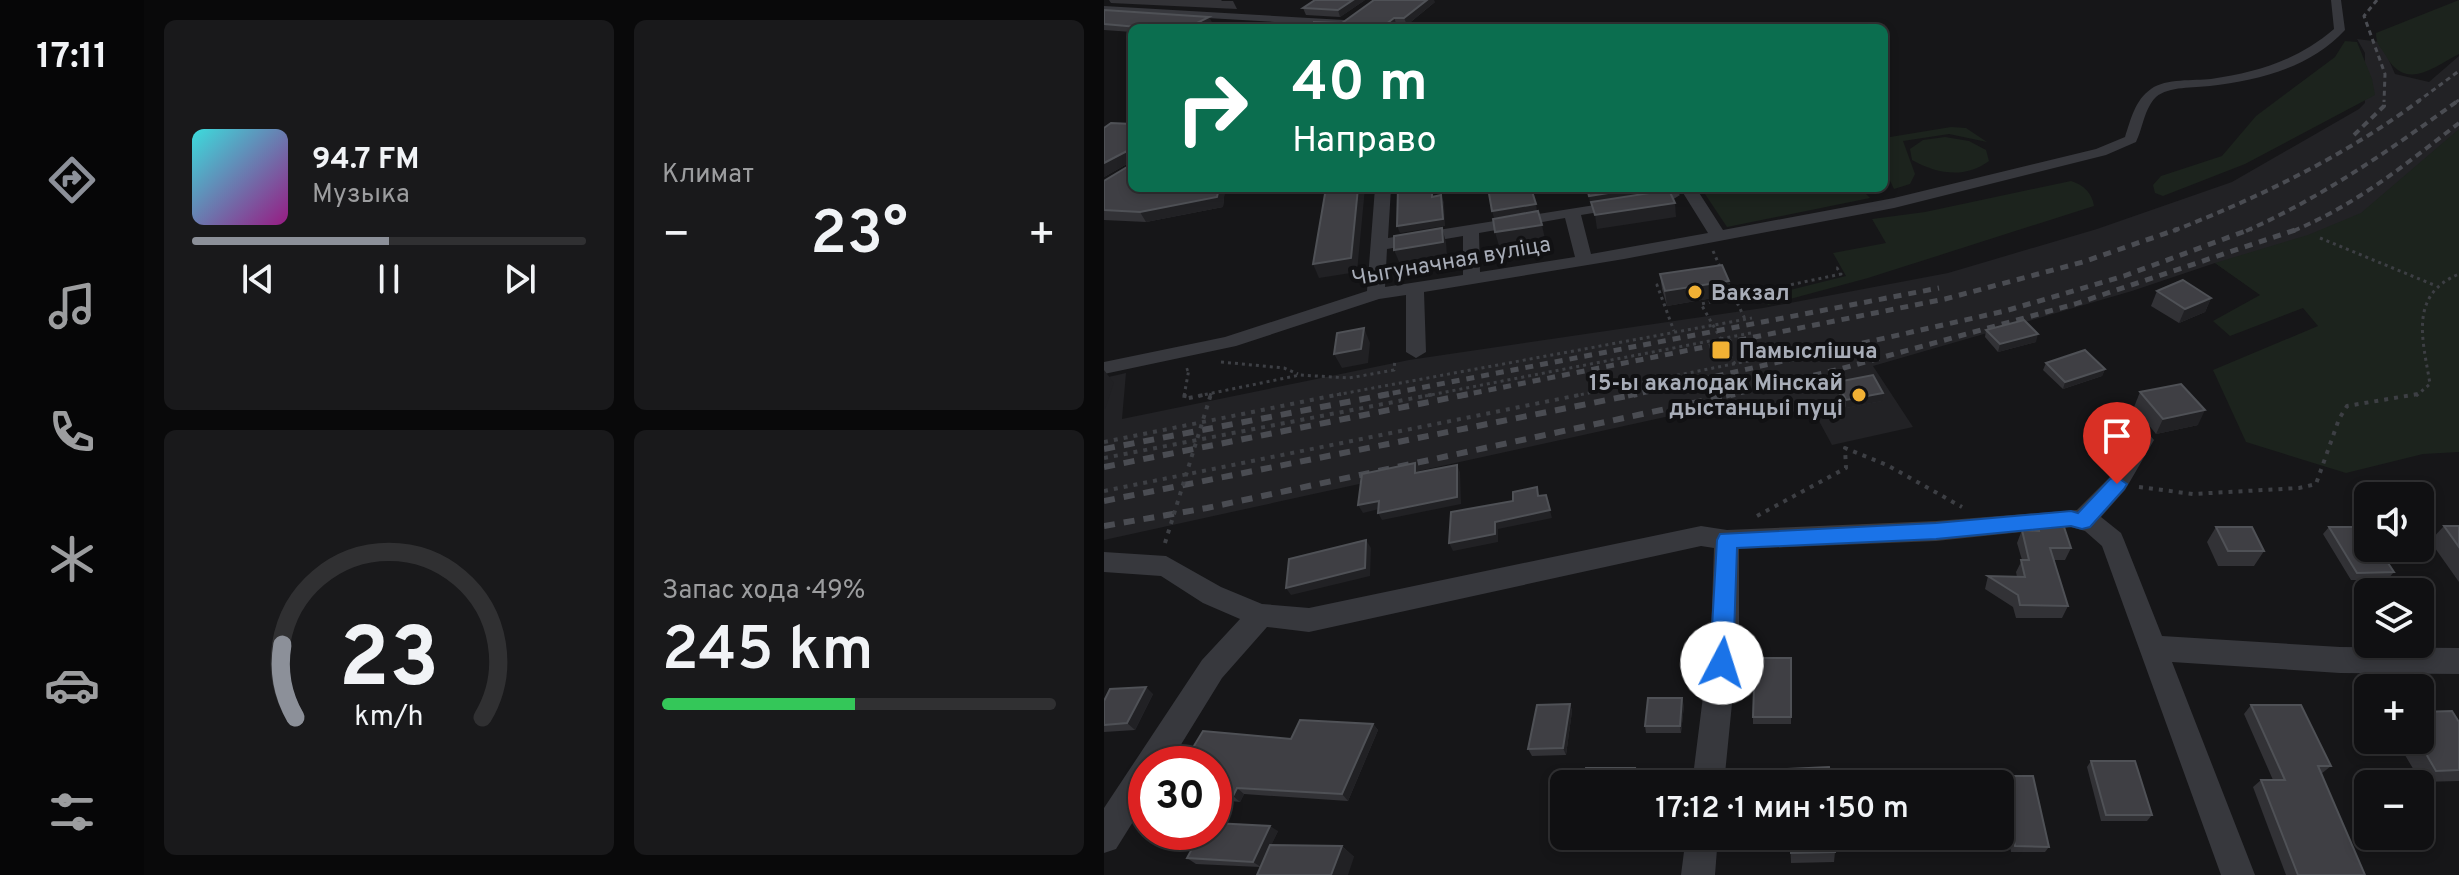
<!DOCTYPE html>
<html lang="ru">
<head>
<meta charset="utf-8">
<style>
  body { margin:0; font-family:Overpass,sans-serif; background:#19191b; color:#f1f3f6; height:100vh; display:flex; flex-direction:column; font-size:30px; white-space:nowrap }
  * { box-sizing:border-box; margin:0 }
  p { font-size:26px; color:#9c9d9f }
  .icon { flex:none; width:44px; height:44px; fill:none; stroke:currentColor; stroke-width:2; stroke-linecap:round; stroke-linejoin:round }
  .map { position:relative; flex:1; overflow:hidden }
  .details { display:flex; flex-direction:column; gap:20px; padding:20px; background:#09090a; width:960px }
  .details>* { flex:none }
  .banner { position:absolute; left:24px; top:24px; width:760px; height:168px; border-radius:12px; box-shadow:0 4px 12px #0003,0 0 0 2px #303032; background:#0b6e4f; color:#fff; overflow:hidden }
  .fabs { position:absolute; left:1250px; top:482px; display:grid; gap:16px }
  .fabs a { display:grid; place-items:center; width:80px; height:80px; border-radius:12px; background:#101012; box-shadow:0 4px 12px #0003,0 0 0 2px #303032; font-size:40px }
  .speed { position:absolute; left:24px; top:746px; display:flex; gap:16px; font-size:40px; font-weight:700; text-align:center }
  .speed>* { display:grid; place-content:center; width:104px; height:104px; border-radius:50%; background:#101012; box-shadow:0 4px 12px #0003,0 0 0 2px #303032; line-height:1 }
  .speed .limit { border:12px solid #d22; background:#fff; color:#111 }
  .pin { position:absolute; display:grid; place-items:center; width:68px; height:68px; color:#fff; margin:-82px -34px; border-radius:50% 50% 50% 0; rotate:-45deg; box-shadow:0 0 8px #0007 }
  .pin .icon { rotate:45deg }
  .me { position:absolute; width:88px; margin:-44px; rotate:5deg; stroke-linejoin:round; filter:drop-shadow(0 0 6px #0008) }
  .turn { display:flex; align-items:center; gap:28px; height:168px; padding:0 32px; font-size:36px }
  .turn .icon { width:104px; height:104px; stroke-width:2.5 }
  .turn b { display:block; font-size:56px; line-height:68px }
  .big { font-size:60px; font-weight:600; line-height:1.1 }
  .details .widget { flex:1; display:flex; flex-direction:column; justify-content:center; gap:12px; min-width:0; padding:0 28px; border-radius:12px; background:#19191b }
  .details .dial { align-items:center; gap:0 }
  .dial svg { height:208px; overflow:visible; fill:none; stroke:#303032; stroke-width:7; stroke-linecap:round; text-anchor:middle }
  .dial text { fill:#f1f3f6; stroke:none }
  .song { display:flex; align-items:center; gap:24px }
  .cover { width:96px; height:96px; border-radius:12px; background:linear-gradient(135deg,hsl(180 70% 55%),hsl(310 70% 35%)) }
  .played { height:8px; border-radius:4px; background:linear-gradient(90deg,#8c9099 50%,#303032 50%) }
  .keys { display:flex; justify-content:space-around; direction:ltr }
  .heat { display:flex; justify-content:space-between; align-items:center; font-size:44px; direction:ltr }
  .charge { height:12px; border-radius:6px; background:linear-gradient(90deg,#34c759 49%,#303032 0) }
  .details .tiles { flex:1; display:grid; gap:20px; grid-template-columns:repeat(2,1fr) }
  .trip { position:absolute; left:446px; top:770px; width:464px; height:80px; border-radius:12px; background:#101012; box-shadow:0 4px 12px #0003,0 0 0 2px #303032; font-weight:600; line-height:80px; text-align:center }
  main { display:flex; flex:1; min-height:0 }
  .tabs { display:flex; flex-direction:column; width:144px; justify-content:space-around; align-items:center; background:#060607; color:#9c9d9f }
  .tabs .icon { width:56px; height:56px }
  .tabs .on { color:#8c9099 }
  .tabs b { font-size:36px; color:#f1f3f6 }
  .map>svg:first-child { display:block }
  .built { fill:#222225 }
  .green { fill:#1c231d }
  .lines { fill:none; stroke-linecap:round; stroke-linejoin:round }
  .path-far1 { stroke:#3d3f44; stroke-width:3; stroke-dasharray:3 4; stroke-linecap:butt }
  .path { stroke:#3d3f44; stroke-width:4; stroke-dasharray:4 6; stroke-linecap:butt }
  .minor { fill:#37383d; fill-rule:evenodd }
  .rail-far3 { stroke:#4a4c52; stroke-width:3; stroke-dasharray:5 4; stroke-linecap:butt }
  .rail-far2 { stroke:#4a4c52; stroke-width:4; stroke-dasharray:7 5; stroke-linecap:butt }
  .rail-far1 { stroke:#4a4c52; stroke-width:5; stroke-dasharray:8 7; stroke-linecap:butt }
  .rail { stroke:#4a4c52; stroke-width:6; stroke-dasharray:11 9; stroke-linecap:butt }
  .path-bridge-far1 { stroke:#3d3f44; stroke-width:3; stroke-dasharray:3 4; stroke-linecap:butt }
  .path-bridge { stroke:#3d3f44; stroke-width:4; stroke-dasharray:4 6; stroke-linecap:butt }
  .wall { fill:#323236 }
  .shaded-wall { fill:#212124 }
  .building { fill:#3f3f44; stroke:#4f5156; stroke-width:2 }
  .route { fill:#1a73e8; stroke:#114b97; stroke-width:2 }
  .poi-dot { fill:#f2b134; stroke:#111113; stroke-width:3 }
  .labels { text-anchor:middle; stroke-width:8; stroke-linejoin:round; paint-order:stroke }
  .street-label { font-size:22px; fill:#a8adb8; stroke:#111113 }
  .poi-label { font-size:22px; font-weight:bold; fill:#a8adb8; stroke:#111113; text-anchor:start }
</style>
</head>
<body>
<main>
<nav class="tabs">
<b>17:11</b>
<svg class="icon on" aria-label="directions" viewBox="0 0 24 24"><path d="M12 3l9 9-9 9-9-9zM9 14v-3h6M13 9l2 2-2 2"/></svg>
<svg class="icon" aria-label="music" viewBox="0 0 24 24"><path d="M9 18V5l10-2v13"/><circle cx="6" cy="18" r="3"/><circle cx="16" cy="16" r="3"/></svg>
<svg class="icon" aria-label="phone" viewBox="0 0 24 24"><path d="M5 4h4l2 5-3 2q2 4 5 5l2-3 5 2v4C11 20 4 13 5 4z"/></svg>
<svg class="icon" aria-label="climate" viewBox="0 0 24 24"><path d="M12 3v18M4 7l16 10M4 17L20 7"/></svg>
<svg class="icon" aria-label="car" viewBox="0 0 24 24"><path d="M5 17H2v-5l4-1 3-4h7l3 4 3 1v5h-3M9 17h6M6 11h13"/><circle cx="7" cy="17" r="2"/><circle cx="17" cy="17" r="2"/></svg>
<svg class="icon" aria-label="filters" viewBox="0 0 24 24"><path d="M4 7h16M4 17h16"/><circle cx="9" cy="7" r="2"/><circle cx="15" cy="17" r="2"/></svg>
</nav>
<section class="details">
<div class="tiles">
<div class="widget">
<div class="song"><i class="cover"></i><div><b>94.7 FM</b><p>Музыка</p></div></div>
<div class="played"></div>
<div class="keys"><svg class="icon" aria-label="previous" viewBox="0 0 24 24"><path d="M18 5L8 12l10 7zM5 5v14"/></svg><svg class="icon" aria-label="pause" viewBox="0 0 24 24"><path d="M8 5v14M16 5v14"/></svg><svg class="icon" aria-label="next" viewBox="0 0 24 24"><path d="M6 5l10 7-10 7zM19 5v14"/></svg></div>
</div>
<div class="widget"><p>Климат</p>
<div class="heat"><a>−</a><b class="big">23°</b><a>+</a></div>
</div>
<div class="widget dial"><svg viewBox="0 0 100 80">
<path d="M14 69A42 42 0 1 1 86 69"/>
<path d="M14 69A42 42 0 0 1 9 41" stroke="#8c9099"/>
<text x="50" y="56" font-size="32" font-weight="700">23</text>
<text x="50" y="72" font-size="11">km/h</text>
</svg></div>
<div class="widget"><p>Запас хода · 49%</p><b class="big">245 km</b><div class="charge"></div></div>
</div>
</section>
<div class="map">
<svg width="1355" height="875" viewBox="0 0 1355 875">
  <rect width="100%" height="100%" fill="#161618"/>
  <polygon class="built" points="1253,39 1277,42 1291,74 1325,82 1355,56 1355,152 1157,295 1111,263 1028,291 769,366 809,427 728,445 708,408 650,419 643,399 0,540 0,378 22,373 18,419 305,360 659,308 844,273 993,229 1128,182 1255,109 1261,103 1261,53"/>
  <g class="green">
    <path d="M1355,0v54c-27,14 -53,37 -73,2 -5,-9 -10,-11 -10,-23z"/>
    <polygon points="1241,41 1253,42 1268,79 1271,95 1141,164 1059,196 1051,193 1049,185 1057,176 1118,156 1152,116 1231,57"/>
    <polygon points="847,127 862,128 883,142 845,134 799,141 811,174 806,184 790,189 780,168 780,138"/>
    <polygon points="1355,129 1355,452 1319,454 1242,473 1142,442 1109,370 1214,326 1199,308 1126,336 1109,321 1156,295 1111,263 1204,235 1257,213"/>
    <path d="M841,137l24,4 17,9 3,11c-24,18 -52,13 -77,-1l-2,-11 13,-9z"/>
    <path d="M967,181c13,4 21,12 23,25l-226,72 -100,27 -6,-8 84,-21 -13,-23 53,-10 -14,-24 53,-7z"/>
    <polygon points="597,188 756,188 766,198 623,227"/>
  </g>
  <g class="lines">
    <g class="path-far1">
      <polyline points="1216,238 1330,285"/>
      <polyline points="609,251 617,269"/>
      <polyline points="561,283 553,285 570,331"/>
      <polyline points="624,284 641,319"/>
      <polyline points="117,362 180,368 194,374"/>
      <polyline points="631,364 597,304 737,274 733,268 729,269"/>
      <polyline points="80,396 85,369 82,370"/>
      <polyline points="94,396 196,375 245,378 290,370 291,359"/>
      <polyline points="226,396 648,318"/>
      <polyline points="321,396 647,333"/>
      <polyline points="470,396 664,357"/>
      <path d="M1312,396l14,-12c-7,-44 -22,-89 29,-110"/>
    </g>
    <g class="path">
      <polyline points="81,394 80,399 104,394"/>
      <polyline points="0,442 237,394"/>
      <polyline points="0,458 331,394"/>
      <polyline points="1035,487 1089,494 1195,488 1212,484 1235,419 1243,406 1314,394"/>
      <polyline points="0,491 480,394"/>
      <polyline points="653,516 742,468 741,448 783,465 858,507"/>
    </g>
    <g class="minor">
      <path d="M1227,0h10l4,30c-35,38 -86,50 -135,56 -16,2 -41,0 -54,11 -12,12 -13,31 -20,45l-30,13 -212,53 -270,51 -200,33 2,60 -10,6 -10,-6v-57l-27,4 -143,47 -132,28v-12l121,-25 142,-46 8,-103h16l-3,50 289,-46 3,3 -8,5 -91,15 10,39 117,-21 -28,-45h16l27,42 171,-32 202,-49 29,-12c6,-18 10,-37 26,-48 15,-11 43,-8 60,-10 47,-7 87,-19 123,-50zM461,218l10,39 -95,15 -1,-39zM359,236v39l-78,12 2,-38z"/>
      <polygon points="0,6 240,20 245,23 240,26 0,12"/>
      <polygon points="1015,406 1023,408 1050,440 1021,490 997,517 1017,533 1020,540 1058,636 1236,647 1355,648 1355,674 1236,673 1068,662 1151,875 1117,875 998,546 981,531 967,527 832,541 635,549 635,633 620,784 588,784 607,633 610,548 597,546 205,632 163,627 118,678 65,764 42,764 42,801 12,849 0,853 0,808 98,660 136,619 99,603 57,576 0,572 0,552 62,556 117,587 158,604 205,608 597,526 623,530 832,521 973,510 1005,478 1027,441 1004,413 1007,408"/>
      <polygon points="582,836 614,836 611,875 577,875"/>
    </g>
    <g class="rail-far3">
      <polyline points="1273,0 1260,16 1281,74 1280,102"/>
      <polyline points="1313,102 1355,71"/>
      <polyline points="1352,102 1355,100"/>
    </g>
    <g class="rail-far2">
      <polyline points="1250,135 1280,106 1280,100"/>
      <path d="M1069,231c87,-34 172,-75 247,-131"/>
      <path d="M1142,231c77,-34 145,-82 213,-131"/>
      <path d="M1189,231c63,-26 113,-67 166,-108"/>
    </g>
    <g class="rail-far1">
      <polyline points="274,396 835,288"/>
      <polyline points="355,396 841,299 979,262 1074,229"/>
      <polyline points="524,396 901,311 1020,276 1147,229"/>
      <polyline points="622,396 736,369 971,304 1194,229"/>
    </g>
    <g class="rail">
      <polyline points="0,449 285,394"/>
      <polyline points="0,467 365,394"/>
      <polyline points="0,501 533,394"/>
      <polyline points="0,526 103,508 631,394"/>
    </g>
    <polyline class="path-bridge-far1" points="106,396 107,393"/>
    <polyline class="path-bridge" points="61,543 107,394"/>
  </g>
  <g class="wall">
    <polygon points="5,0 118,0 117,1 129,1 133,9 7,3"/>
    <polygon points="261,0 236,17 202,15 199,8"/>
    <polygon points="331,2 303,25 293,25 288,28 210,28 238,23"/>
    <polygon points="0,10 108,22 97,28 28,28 28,32 0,30"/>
    <polygon points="28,124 28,188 121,188 119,207 42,222 0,220 0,181 23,167 23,164 0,177 0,128"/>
    <polygon points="556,274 625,281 626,295 563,306 558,289"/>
    <polygon points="1053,291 1107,298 1101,312 1075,323 1047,306"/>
    <polygon points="882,330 932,342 894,352 881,337"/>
    <polygon points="942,363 1001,369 998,376 959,389 939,370"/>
    <polygon points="733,382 778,401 742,408 732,389"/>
    <polygon points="1036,392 1094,425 1052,434 1030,407"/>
    <polygon points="934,526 967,548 961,560 950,560 964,606 958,618 912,618 909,607 881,589 884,576 913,577 912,572 918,560 913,543 918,530 933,531"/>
    <polygon points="1340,526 1355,526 1355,582 1326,541"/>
    <polygon points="1112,527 1160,551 1150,566 1114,566 1103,542"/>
    <polygon points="1225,527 1300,551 1294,559 1281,559 1290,572 1283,580 1247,580 1219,534"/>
    <polygon points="687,658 687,724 649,724 649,717"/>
    <polygon points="49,694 31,730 0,732 0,701"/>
    <polygon points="466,704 468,711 462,755 428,756 424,749"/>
    <polygon points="580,705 577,733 542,733 541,726"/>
    <polygon points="1147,705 1227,766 1217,774 1261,875 1182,875 1149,787 1157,780 1169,780 1140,714"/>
    <polygon points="1355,722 1355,781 1317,782 1292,740 1316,740"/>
    <polygon points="269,724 274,730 244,801 140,794 136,802 110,799 110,764 187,739"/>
    <polygon points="987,761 1048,815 1043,821 997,821 983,767"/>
    <polygon points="898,776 945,847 941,852 907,852 895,782"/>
    <polygon points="174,831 167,845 238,846 250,857 156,867 92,864 83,858"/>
    <polygon points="486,836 526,836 525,839 488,839"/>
    <polygon points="686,836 730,836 731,852 730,862 687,863"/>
    <polygon points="791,836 818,836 817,839 792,840"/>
  </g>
  <g class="shaded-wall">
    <polygon points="249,0 261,0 236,17 234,10"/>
    <polygon points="323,0 330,0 331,2 303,25 300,18"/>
    <polygon points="105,17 108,22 97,28 86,28"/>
    <polygon points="290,18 293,25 288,28 277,28"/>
    <polygon points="23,151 28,161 0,177 0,163"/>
    <polygon points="115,188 121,188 119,207 42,222 36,212"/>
    <polygon points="254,188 261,188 253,272 215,278 209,264"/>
    <polygon points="535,188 561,188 562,191 486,203 485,196"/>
    <polygon points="337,195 340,202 341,226 296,233 293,226"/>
    <polygon points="571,203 572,217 493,229 491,215"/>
    <polygon points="432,204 433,211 390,218 388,211"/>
    <polygon points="438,225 441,239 395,246 391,232"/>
    <polygon points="338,228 342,242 343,256 296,264 290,250"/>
    <polygon points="625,281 626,295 563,306 561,291"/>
    <polygon points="1107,298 1101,312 1075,323 1081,309"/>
    <polygon points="260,328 266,343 264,363 238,368 230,354"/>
    <polygon points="934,334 932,342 894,352 896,344"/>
    <polygon points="1001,369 998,376 959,389 961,382"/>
    <polygon points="0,370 10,383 1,409 0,409"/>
    <polygon points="779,393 778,401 742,408 742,400"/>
    <polygon points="1101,410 1094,425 1052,434 1059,419"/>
    <polygon points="353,465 356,472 357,504 278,520 274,513"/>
    <polygon points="442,495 448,518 394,529 394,542 349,551 345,543 391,522"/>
    <polygon points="275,501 279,508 259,513 254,505"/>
    <polygon points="262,540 267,548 266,576 187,595 182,588"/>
    <polygon points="42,687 49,694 31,730 23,723"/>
    <polygon points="578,698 580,705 577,733 576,726"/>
    <polygon points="466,704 468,711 462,755 459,748"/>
    <polygon points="269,724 274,730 244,801 238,794"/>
    <polygon points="531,768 533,774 532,784 529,784"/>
    <polygon points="133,788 140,794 136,802 129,796"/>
    <polygon points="166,826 174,831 157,867 149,862"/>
    <polygon points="238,846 250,857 244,875 227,875"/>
  </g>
  <g class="building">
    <polygon points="211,0 249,0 234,10 199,8"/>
    <polygon points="270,0 323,0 300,18 290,18 277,28 210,28 210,22 238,23"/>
    <polygon points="0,10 105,17 85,27 45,28 0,24"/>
    <polygon points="7,123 28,124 28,188 115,188 113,197 36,212 0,210 0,181 23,167 23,151 0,163 0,128"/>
    <polygon points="222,188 254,188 247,258 209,264"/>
    <polygon points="294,188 328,188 328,197 337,195 339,219 293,226"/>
    <polygon points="384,188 427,188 432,204 388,211"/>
    <polygon points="483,188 535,188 485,196"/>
    <polygon points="565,190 571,203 491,215 487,202"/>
    <polygon points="434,211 438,225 391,232 389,219"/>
    <polygon points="338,228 339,242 290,250 290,236"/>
    <polygon points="618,265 625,281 561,291 556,274"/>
    <polygon points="1079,280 1107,298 1081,309 1053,291"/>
    <polygon points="920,320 934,334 896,344 882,330"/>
    <polygon points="260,328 257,349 230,354 233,333"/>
    <polygon points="981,350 1001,369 961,382 942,363"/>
    <polygon points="769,375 779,393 742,400 733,382"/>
    <polygon points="1077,384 1101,410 1059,419 1036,392"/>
    <polygon points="311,463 311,473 353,465 353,497 274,513 275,501 254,505 258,474"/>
    <polygon points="433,487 434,496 442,495 446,510 391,522 391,534 345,543 347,512 409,501 409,492"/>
    <polygon points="934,526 960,527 967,548 946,548 964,606 916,605 914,595 884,576 921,577 917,560 925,560 918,530 935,531"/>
    <polygon points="1340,526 1355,526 1355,547"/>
    <polygon points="1112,527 1148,527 1160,551 1124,551"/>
    <polygon points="1225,527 1264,527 1264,548 1298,548 1300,551 1276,551 1290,572 1253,573"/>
    <polygon points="262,540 261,568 182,588 185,559"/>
    <polygon points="651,658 687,658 687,717 649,717"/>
    <polygon points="42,687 23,723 0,725 0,701 6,689"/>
    <polygon points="544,698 578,698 576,726 541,726"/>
    <polygon points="466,704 459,748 424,749 433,705"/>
    <polygon points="1147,705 1197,705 1227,766 1214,766 1261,875 1194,875 1157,780 1181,780"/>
    <polygon points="1348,711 1355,722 1355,770 1332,771 1314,740 1316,740 1316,712"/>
    <polygon points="196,720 269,724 238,794 133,788 129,796 110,794 110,764 79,764 99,731 187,739"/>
    <polygon points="987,761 1031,761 1048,815 1002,815"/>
    <polygon points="725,767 727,784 685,784 684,769"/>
    <polygon points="482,768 531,768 529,784 479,784"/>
    <polygon points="898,776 929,776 945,847 911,846"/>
    <polygon points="110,823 166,826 149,862 83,858 97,832 110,832"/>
    <polygon points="687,836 730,836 731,852 687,853"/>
    <polygon points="166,845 238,846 227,875 153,875"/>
  </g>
  <polygon class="route" points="1013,477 1023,484 1020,489 986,527 978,529 967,526 832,539 633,548 629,663 626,670 618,674 609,670 606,663 613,540 616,534 832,523 967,511 974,513 1006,479"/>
  <g class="poi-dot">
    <circle cx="591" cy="292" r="8"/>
    <rect x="607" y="340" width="20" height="20" rx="4"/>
    <circle cx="755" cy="395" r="8"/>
  </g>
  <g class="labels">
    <g class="street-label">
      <text transform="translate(347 260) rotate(-10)" y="8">Чыгуначная вуліца</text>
    </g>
    <g class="poi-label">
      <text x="607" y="300">Вакзал</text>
      <text x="635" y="358">Памыслішча</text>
      <text x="739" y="390" text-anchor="end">15-ы акалодак Мінскай<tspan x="739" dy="25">дыстанцыі пуці</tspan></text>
    </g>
  </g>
</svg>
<div class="fabs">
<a><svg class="icon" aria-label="sound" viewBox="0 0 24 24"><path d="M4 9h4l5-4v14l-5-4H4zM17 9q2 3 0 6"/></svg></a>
<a><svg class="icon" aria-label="layers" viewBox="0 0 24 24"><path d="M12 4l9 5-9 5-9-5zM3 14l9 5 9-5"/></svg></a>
<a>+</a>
<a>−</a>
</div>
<div class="speed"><div class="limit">30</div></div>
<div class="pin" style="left:1013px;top:484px;background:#d93025"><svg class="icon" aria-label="arrive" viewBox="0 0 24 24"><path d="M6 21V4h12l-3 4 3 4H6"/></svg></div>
<svg class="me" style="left:618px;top:663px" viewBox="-20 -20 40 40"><circle r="19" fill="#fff"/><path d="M0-13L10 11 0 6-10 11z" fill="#1a73e8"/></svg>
<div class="trip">17:12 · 1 мин · 150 m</div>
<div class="banner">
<div class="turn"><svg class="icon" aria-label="right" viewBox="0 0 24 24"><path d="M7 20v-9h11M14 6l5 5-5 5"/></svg><div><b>40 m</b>Направо</div></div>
</div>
</div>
</main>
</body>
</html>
